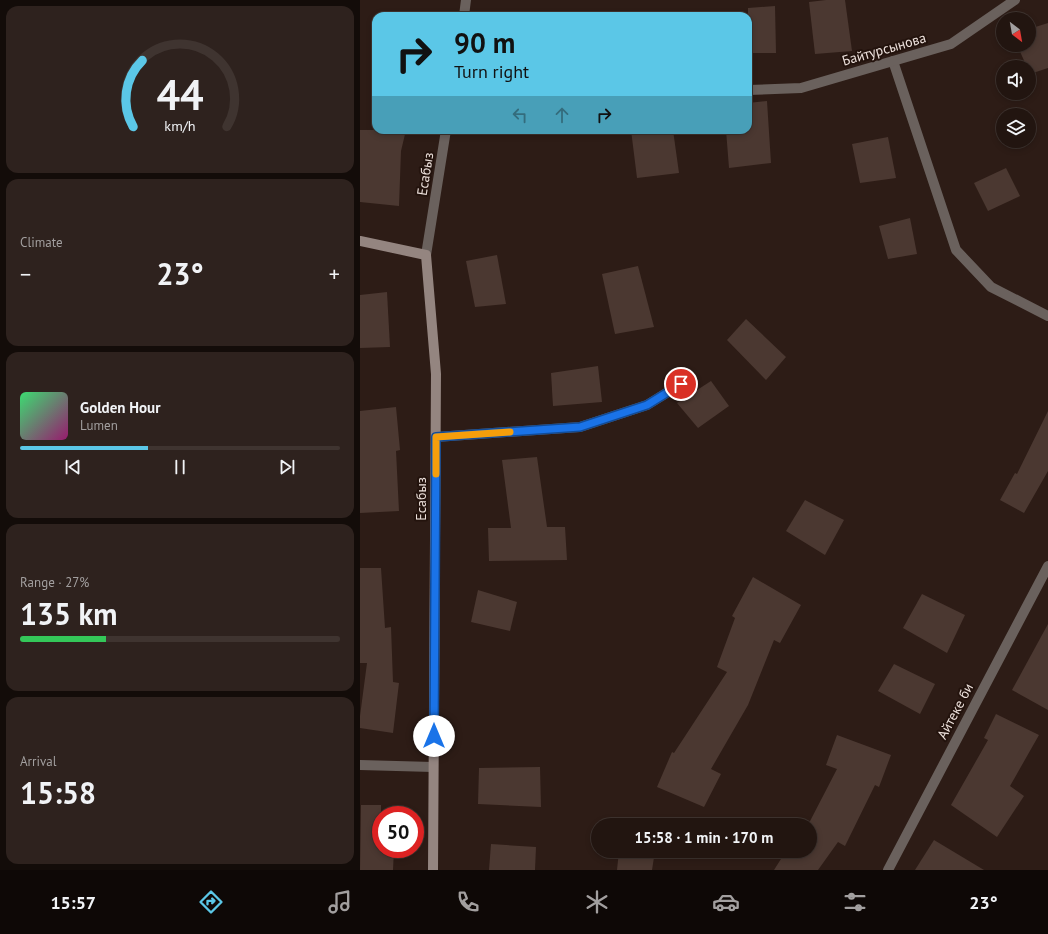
<!DOCTYPE html>
<html lang="en">
<head>
<meta charset="utf-8">
<style>
  body { margin:0; font-family:"PT Sans",sans-serif; background:#2e221e; color:#f1f3f6; height:100vh; display:flex; flex-direction:column; font-size:15px; white-space:nowrap }
  * { box-sizing:border-box; margin:0 }
  p { font-size:13px; color:#a29f9f }
  .icon { flex:none; width:22px; height:22px; fill:none; stroke:currentColor; stroke-width:2; stroke-linecap:round; stroke-linejoin:round }
  .map { position:relative; flex:1; overflow:hidden }
  .sheet { display:flex; flex-direction:column; gap:6px; padding:6px; background:#130c09; width:360px }
  .sheet>* { flex:none }
  .top-card { position:absolute; left:12px; top:12px; width:380px; height:122px; border-radius:12px; box-shadow:0 2px 6px #0003,0 0 0 1px #3f3430; background:#5bc7e7; color:#111; overflow:hidden }
  .needle { width:26px; rotate:149deg }
  .buttons { position:absolute; left:636px; top:12px; display:grid; gap:8px }
  .buttons a { display:grid; place-items:center; width:40px; height:40px; border-radius:50%; background:#221510; box-shadow:0 2px 6px #0003,0 0 0 1px #3f3430; font-size:20px }
  .speed { position:absolute; left:12px; top:806px; display:flex; gap:8px; font-size:20px; font-weight:700; text-align:center }
  .speed>* { display:grid; place-content:center; width:52px; height:52px; border-radius:50%; background:#221510; box-shadow:0 2px 6px #0003,0 0 0 1px #3f3430; line-height:1 }
  .speed .limit { border:6px solid #d22; background:#fff; color:#111 }
  .pin { position:absolute; display:grid; place-items:center; width:34px; height:34px; color:#fff; margin:-17px; border:2px solid #fff; border-radius:50%; box-shadow:0 1px 4px #0007 }
  .me { position:absolute; width:44px; margin:-22px; rotate:0deg; stroke-linejoin:round; filter:drop-shadow(0 0 3px #0008) }
  .turn { display:flex; align-items:center; gap:14px; height:84px; padding:0 16px; font-size:18px }
  .turn .icon { width:52px; height:52px; stroke-width:2.5 }
  .turn b { display:block; font-size:28px; line-height:34px }
  .lanes { display:flex; align-items:center; height:38px; padding:0 16px; background:#0003; justify-content:center; gap:20px; direction:ltr }
  .lanes .off { opacity:.35 }
  .big { font-size:30px; font-weight:700; line-height:1.1 }
  .sheet .tile { flex:1; display:flex; flex-direction:column; justify-content:center; gap:6px; min-width:0; padding:0 14px; border-radius:12px; background:#2e221e }
  .sheet .dial { align-items:center; gap:0 }
  .dial svg { height:104px; overflow:visible; fill:none; stroke:#3f3430; stroke-width:7; stroke-linecap:round; text-anchor:middle }
  .dial text { fill:#f1f3f6; stroke:none }
  .song { display:flex; align-items:center; gap:12px }
  .cover { width:48px; height:48px; border-radius:6px; background:linear-gradient(135deg,hsl(140 70% 55%),hsl(320 70% 35%)) }
  .played { height:4px; border-radius:2px; background:linear-gradient(90deg,#5bc7e7 40%,#3f3430 40%) }
  .keys { display:flex; justify-content:space-around; direction:ltr }
  .heat { display:flex; justify-content:space-between; align-items:center; font-size:22px; direction:ltr }
  .charge { height:6px; border-radius:3px; background:linear-gradient(90deg,#34c759 27%,#3f3430 0) }
  .trip { position:absolute; left:231px; top:818px; width:226px; height:40px; border-radius:20px; background:#221510; box-shadow:0 2px 6px #0003,0 0 0 1px #3f3430; font-weight:700; line-height:40px; text-align:center }
  .tab-bar { display:flex; height:64px; justify-content:space-around; align-items:center; background:#0e0806; color:#a29f9f }
  .tab-bar .icon { width:28px; height:28px }
  .tab-bar .current { color:#5bc7e7 }
  .tab-bar b { font-size:18px; color:#f1f3f6 }
  main { display:flex; flex:1; min-height:0 }
  .map>svg:first-child { display:block }
  .building { fill:#4b3831 }
  .lines { fill:none; stroke-linecap:round; stroke-linejoin:round }
  .service { stroke:#6a615d; stroke-width:10 }
  .minor { stroke:#6a615d; stroke-width:10 }
  .secondary { stroke:#948580; stroke-width:10 }
  .route-casing { stroke:#114b97; stroke-width:10 }
  .route { stroke:#1a73e8; stroke-width:7 }
  .slow { stroke:#f59e0b; stroke-width:7 }
  .labels { text-anchor:middle; stroke-width:4; stroke-linejoin:round; paint-order:stroke }
  .street-label { font-size:14px; fill:#eee2dd; stroke:#23130d }
</style>
</head>
<body>
<main>
<section class="sheet">
<div class="tile dial"><svg viewBox="0 0 100 80">
<path d="M14 69A42 42 0 1 1 86 69"/>
<path d="M14 69A42 42 0 0 1 21 18" stroke="#5bc7e7"/>
<text x="50" y="56" font-size="32" font-weight="700">44</text>
<text x="50" y="72" font-size="11">km/h</text>
</svg></div>
<div class="tile"><p>Climate</p>
<div class="heat"><a>−</a><b class="big">23°</b><a>+</a></div>
</div>
<div class="tile">
<div class="song"><i class="cover"></i><div><b>Golden Hour</b><p>Lumen</p></div></div>
<div class="played"></div>
<div class="keys"><svg class="icon" aria-label="previous" viewBox="0 0 24 24"><path d="M18 5L8 12l10 7zM5 5v14"/></svg><svg class="icon" aria-label="pause" viewBox="0 0 24 24"><path d="M8 5v14M16 5v14"/></svg><svg class="icon" aria-label="next" viewBox="0 0 24 24"><path d="M6 5l10 7-10 7zM19 5v14"/></svg></div>
</div>
<div class="tile"><p>Range · 27%</p><b class="big">135 km</b><div class="charge"></div></div>
<div class="tile"><p>Arrival</p><b class="big">15:58</b></div>
</section>
<div class="map">
<svg width="688" height="870" viewBox="0 0 688 870">
  <rect width="100%" height="100%" fill="#2d1c16"/>
  <g class="building">
    <polygon points="466,0 485,0 492,51 455,54 449,2"/>
    <polygon points="415,6 416,53 388,53 388,8"/>
    <polygon points="688,23 688,68 670,74 669,67 667,67 657,45 669,45 669,29"/>
    <polygon points="407,101 411,163 369,168 366,130 388,130 388,103"/>
    <polygon points="0,130 46,130 41,151 39,206 0,202"/>
    <polygon points="271,130 313,130 319,173 277,178"/>
    <polygon points="528,137 536,178 500,183 492,144"/>
    <polygon points="646,168 660,196 628,211 614,183"/>
    <polygon points="550,218 557,254 528,259 519,226"/>
    <polygon points="137,255 146,304 115,307 106,261"/>
    <polygon points="278,266 294,327 255,334 242,274"/>
    <polygon points="27,292 30,347 0,348 0,295"/>
    <polygon points="386,319 426,357 406,380 367,340"/>
    <polygon points="238,366 242,402 193,406 191,373"/>
    <polygon points="351,381 369,406 338,428 317,403"/>
    <polygon points="36,407 40,450 36,451 39,511 0,513 0,411"/>
    <polygon points="688,411 688,471 664,513 640,500 655,473 657,474"/>
    <polygon points="177,457 187,527 205,527 207,560 129,561 128,528 151,528 142,460"/>
    <polygon points="445,500 484,520 465,555 426,531"/>
    <polygon points="0,568 21,568 25,628 31,627 33,682 39,683 33,733 0,728 0,716 7,663 0,663"/>
    <polygon points="393,577 441,605 420,643 414,640 388,705 351,769 361,774 344,807 297,787 312,752 314,753 367,672 357,667 375,618 372,616"/>
    <polygon points="118,590 157,602 150,631 111,622"/>
    <polygon points="562,594 605,615 587,653 543,628"/>
    <polygon points="688,624 688,710 652,690"/>
    <polygon points="534,664 575,684 560,714 518,691"/>
    <polygon points="636,714 679,735 650,786 664,796 637,837 591,805 628,740 624,738"/>
    <polygon points="477,735 531,755 519,787 515,785 485,846 478,842 458,870 414,870 426,851 450,851 450,825 448,825 477,769 466,765"/>
    <polygon points="180,767 181,807 118,804 119,768"/>
    <polygon points="1,805 21,805 21,849 34,849 33,870 0,870"/>
    <polygon points="574,840 624,870 555,870"/>
    <polygon points="131,844 176,847 175,870 129,870"/>
    <polygon points="259,851 295,851 292,870 257,870"/>
  </g>
  <g class="lines">
    <g class="service">
      <polyline points="533,61 596,250 631,287 688,316"/>
      <polyline points="76,437 220,427 287,405 321,384"/>
      <polyline points="0,765 73,767"/>
    </g>
    <g class="minor">
      <polyline points="104,16 106,0"/>
      <polyline points="388,90 441,88 591,44 655,0"/>
      <polyline points="66,255 86,130"/>
      <polyline points="528,870 688,566"/>
    </g>
    <polyline class="secondary" points="0,241 66,255 76,374 73,870"/>
  </g>
  <g class="lines">
    <defs>
      <polyline id="route" points="74,736 76,437 220,427 287,405 321,384"/>
    </defs>
    <use href="#route" class="route-casing"/>
    <use href="#route" class="route"/>
    <polyline class="slow" points="76,474 76,437 150,432"/>
  </g>
  <g class="labels">
    <g class="street-label">
      <text transform="translate(524 49) rotate(-16)" y="5">Байтурсынова</text>
      <text transform="translate(65 174) rotate(-81)" y="5">Есабыз</text>
      <text transform="translate(61 499) rotate(-90)" y="5">Есабыз</text>
      <text transform="translate(595 711) rotate(-62)" y="5">Айтеке би</text>
    </g>
  </g>
</svg>
<div class="buttons">
<a><svg class="needle" viewBox="-14 -14 28 28"><path d="M0-13l5 13h-10z" fill="#e53935"/><path d="M0 13l5-13h-10z" fill="#a29f9f"/></svg></a>
<a><svg class="icon" aria-label="sound" viewBox="0 0 24 24"><path d="M4 9h4l5-4v14l-5-4H4zM17 9q2 3 0 6"/></svg></a>
<a><svg class="icon" aria-label="layers" viewBox="0 0 24 24"><path d="M12 4l9 5-9 5-9-5zM3 14l9 5 9-5"/></svg></a>
</div>
<div class="speed"><div class="limit">50</div></div>
<div class="pin" style="left:321px;top:384px;background:#d93025"><svg class="icon" aria-label="arrive" viewBox="0 0 24 24"><path d="M6 21V4h12l-3 4 3 4H6"/></svg></div>
<svg class="me" style="left:74px;top:736px" viewBox="-20 -20 40 40"><circle r="19" fill="#fff"/><path d="M0-13L10 11 0 6-10 11z" fill="#1a73e8"/></svg>
<div class="trip">15:58 · 1 min · 170 m</div>
<div class="top-card">
<div class="turn"><svg class="icon" aria-label="right" viewBox="0 0 24 24"><path d="M7 20v-9h11M14 6l5 5-5 5"/></svg><div><b>90 m</b>Turn right</div></div>
<div class="lanes"><svg class="icon off" aria-label="left" viewBox="0 0 24 24"><path d="M17 20v-9H6M10 6l-5 5 5 5"/></svg><svg class="icon off" aria-label="ahead" viewBox="0 0 24 24"><path d="M12 20V5M6 11l6-6 6 6"/></svg><svg class="icon" aria-label="right" viewBox="0 0 24 24"><path d="M7 20v-9h11M14 6l5 5-5 5"/></svg></div>
</div>
</div>
</main>
<nav class="tab-bar">
<b>15:57</b>
<svg class="icon current" aria-label="directions" viewBox="0 0 24 24"><path d="M12 3l9 9-9 9-9-9zM9 14v-3h6M13 9l2 2-2 2"/></svg>
<svg class="icon" aria-label="music" viewBox="0 0 24 24"><path d="M9 18V5l10-2v13"/><circle cx="6" cy="18" r="3"/><circle cx="16" cy="16" r="3"/></svg>
<svg class="icon" aria-label="phone" viewBox="0 0 24 24"><path d="M5 4h4l2 5-3 2q2 4 5 5l2-3 5 2v4C11 20 4 13 5 4z"/></svg>
<svg class="icon" aria-label="climate" viewBox="0 0 24 24"><path d="M12 3v18M4 7l16 10M4 17L20 7"/></svg>
<svg class="icon" aria-label="car" viewBox="0 0 24 24"><path d="M5 17H2v-5l4-1 3-4h7l3 4 3 1v5h-3M9 17h6M6 11h13"/><circle cx="7" cy="17" r="2"/><circle cx="17" cy="17" r="2"/></svg>
<svg class="icon" aria-label="filters" viewBox="0 0 24 24"><path d="M4 7h16M4 17h16"/><circle cx="9" cy="7" r="2"/><circle cx="15" cy="17" r="2"/></svg>
<b>23°</b>
</nav>
</body>
</html>
